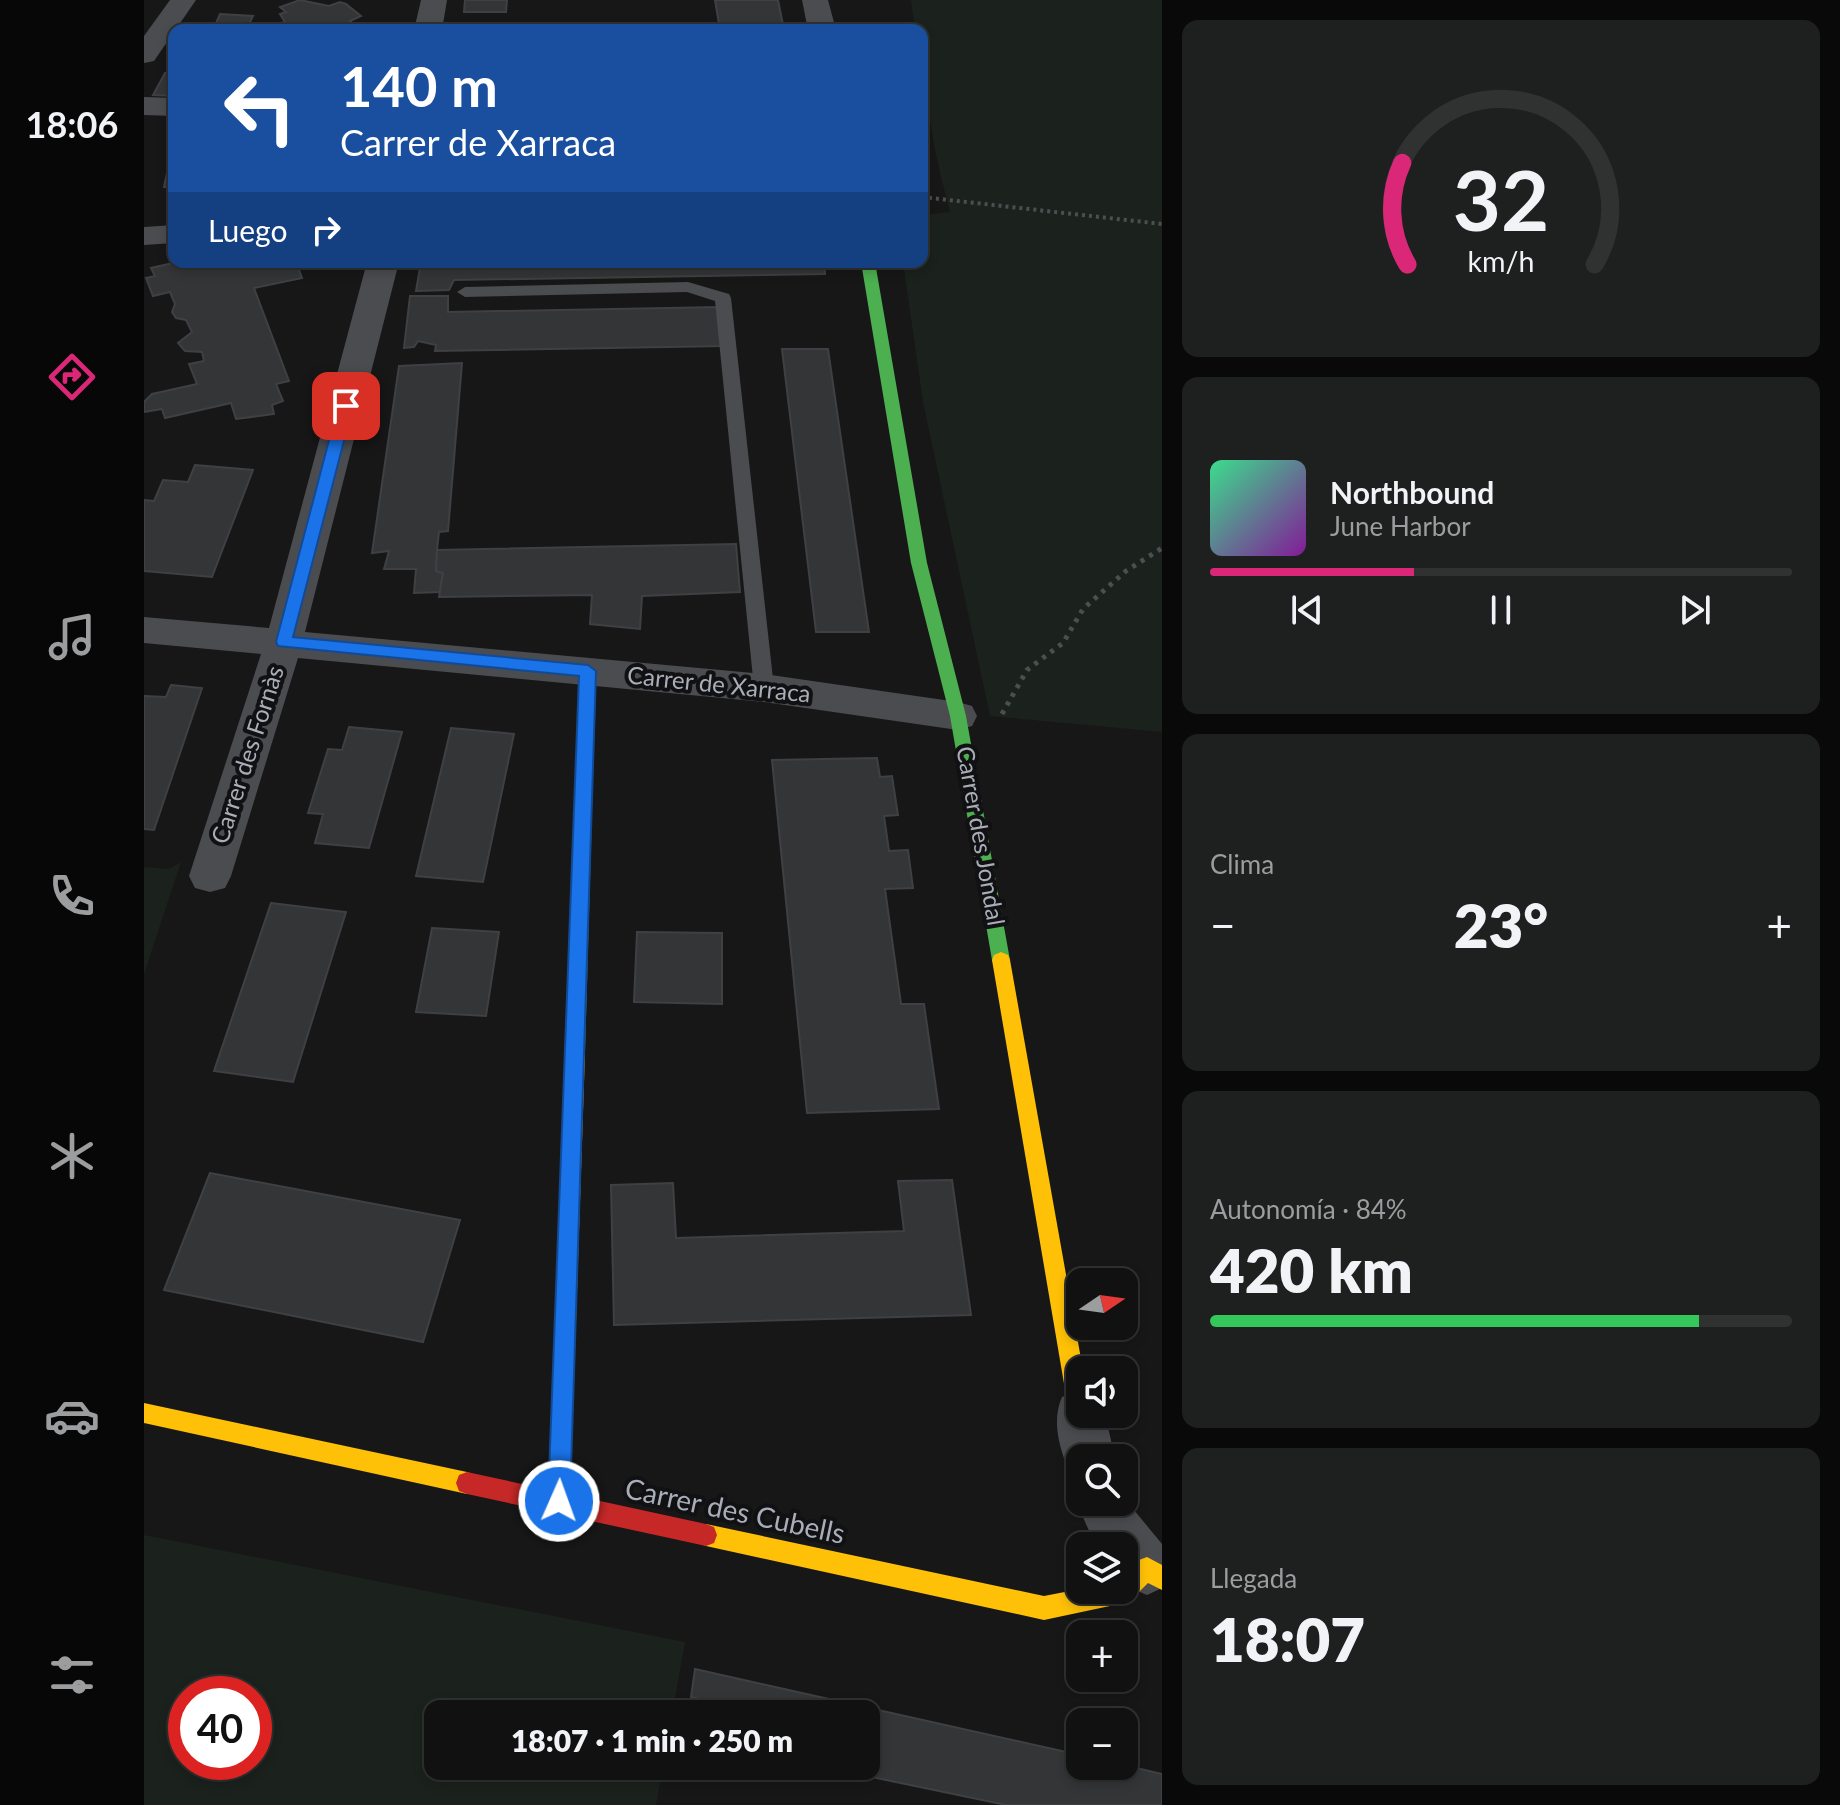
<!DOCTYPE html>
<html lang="es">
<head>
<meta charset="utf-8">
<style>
  body { margin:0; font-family:Lato,sans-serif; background:#1e1f1f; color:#f1f3f6; height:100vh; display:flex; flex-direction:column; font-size:30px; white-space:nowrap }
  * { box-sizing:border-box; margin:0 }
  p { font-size:26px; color:#9c9d9f }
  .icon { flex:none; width:44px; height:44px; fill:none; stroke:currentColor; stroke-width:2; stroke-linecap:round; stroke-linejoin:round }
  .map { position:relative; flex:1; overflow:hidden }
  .details { display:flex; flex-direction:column; gap:20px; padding:20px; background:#090909; width:678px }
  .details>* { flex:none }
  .banner { position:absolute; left:24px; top:24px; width:760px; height:244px; border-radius:16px; box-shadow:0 4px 12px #0003,0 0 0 2px #303131; background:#1a4fa0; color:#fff; overflow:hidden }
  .needle { width:52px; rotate:77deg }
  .tools { position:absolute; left:922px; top:1268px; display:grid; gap:16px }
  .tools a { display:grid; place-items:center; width:72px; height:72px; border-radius:16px; background:#111; box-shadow:0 4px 12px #0003,0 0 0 2px #303131; font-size:40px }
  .speed { position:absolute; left:24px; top:1676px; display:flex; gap:16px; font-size:40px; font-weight:700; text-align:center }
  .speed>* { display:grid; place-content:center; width:104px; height:104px; border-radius:50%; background:#111; box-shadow:0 4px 12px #0003,0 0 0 2px #303131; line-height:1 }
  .speed .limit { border:12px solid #d22; background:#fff; color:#111 }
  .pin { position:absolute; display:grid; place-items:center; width:68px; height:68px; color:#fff; margin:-34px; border-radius:16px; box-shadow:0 4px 12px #0006 }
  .me { position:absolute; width:88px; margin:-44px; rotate:2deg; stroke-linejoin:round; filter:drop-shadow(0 0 6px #0008) }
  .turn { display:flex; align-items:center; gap:28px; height:168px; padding:0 40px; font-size:36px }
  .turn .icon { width:104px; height:104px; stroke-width:2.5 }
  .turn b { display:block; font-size:56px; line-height:68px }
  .then { display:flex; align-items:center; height:76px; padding:0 40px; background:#0003; gap:16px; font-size:30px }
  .big { font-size:60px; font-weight:800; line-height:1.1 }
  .details .widget { flex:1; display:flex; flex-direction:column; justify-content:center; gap:12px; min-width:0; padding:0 28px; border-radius:16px; background:#1e1f1f }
  .details .dial { align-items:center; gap:0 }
  .dial svg { height:208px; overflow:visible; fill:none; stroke:#303131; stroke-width:7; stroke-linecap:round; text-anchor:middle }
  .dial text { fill:#f1f3f6; stroke:none }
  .song { display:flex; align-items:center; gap:24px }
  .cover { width:96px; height:96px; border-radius:12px; background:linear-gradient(135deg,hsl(150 70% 55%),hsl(290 70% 35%)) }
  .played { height:8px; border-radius:4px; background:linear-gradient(90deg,#db2777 35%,#303131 35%) }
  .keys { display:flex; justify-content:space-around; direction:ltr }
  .heat { display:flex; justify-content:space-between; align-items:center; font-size:44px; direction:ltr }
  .charge { height:12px; border-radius:6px; background:linear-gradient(90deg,#34c759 84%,#303131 0) }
  .trip { position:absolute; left:280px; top:1700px; width:456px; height:80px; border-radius:16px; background:#111; box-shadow:0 4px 12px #0003,0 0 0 2px #303131; font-weight:800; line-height:80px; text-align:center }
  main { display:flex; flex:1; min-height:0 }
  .tab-bar { display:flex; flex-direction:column; width:144px; justify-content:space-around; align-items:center; background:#070707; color:#9c9d9f }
  .tab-bar .icon { width:56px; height:56px }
  .tab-bar .selected { color:#db2777 }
  .tab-bar b { font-size:36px; color:#f1f3f6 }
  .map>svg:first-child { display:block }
  .green { fill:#1b211c; fill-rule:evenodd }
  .building { fill:#343537; stroke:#3f4043; stroke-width:2 }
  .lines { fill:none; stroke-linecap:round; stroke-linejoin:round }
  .path-far1 { stroke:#4d4e52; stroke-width:4; stroke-dasharray:3 4; stroke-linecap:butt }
  .path { stroke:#4d4e52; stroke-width:5; stroke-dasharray:4 6; stroke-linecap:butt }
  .lane { fill:#4b4c50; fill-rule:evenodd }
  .street { fill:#4b4c50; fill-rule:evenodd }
  .fast { fill:#4caf50; fill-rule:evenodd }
  .slow { fill:#ffc107; fill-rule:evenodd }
  .jam { fill:#c62828; fill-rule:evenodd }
  .route { fill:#1a73e8; stroke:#114b97; stroke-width:2 }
  .labels { text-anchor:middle; stroke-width:8; stroke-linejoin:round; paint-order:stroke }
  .street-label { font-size:24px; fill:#a8adb8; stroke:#111113 }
  .near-street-label { font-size:28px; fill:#a8adb8; stroke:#111113 }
</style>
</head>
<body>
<main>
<nav class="tab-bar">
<b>18:06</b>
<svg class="icon selected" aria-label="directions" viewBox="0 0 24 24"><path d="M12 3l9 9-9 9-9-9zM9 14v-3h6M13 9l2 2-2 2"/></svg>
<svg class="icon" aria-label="music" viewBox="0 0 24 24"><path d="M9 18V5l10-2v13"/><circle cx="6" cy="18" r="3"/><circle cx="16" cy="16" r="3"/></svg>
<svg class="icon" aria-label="phone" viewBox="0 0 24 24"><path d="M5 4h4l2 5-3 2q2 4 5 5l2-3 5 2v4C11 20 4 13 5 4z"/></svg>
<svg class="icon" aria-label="climate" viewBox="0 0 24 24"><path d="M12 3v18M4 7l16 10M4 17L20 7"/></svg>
<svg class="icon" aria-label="car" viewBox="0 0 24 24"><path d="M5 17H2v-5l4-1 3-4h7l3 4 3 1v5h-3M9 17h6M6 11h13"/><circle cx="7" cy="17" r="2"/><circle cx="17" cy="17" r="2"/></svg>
<svg class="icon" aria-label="filters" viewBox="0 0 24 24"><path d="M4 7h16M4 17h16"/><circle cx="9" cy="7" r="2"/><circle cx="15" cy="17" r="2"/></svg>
</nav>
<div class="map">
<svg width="1018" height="1805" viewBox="0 0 1018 1805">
  <rect width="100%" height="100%" fill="#171717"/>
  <g class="green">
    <path d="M767,0h251v732l-172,-16 -67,-314 -20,-140h19v-47l28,-3c-16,-61 -28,-119 -28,-182h-7z"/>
    <polygon points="37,862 0,974 0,867 25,869"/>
    <path d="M0,1535l541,107 -13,72h-234v52h225l-7,39h-512zM110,1694v68h-68v-68z"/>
  </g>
  <g class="building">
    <polygon points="156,0 185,6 196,2 202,4 217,16 206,21 216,30 130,29 131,24 141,22 136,14 142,12 136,7"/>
    <polygon points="321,0 363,0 362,12 320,12"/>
    <polygon points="571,0 634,0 640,30 576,30"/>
    <polygon points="76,14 109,16 102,30 80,30 70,28"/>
    <polygon points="21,73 30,73 30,96 9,95"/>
    <polygon points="30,153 30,187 20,187 27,154"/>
    <polygon points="33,262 152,262 158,278 110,288 145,381 132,384 139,401 128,405 130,414 92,419 87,403 21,418 18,409 0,412 0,402 8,394 53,384 45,364 60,361 58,352 41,351 34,343 48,332 42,320 32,318 28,312 31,304 26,292 9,296 2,278 11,276 7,268"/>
    <polygon points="277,262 680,262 681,274 310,280 305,290 272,291"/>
    <polygon points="266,296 304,296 304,312 575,307 580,346 291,351 292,345 274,341 270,347 260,348"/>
    <polygon points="638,349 684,349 725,632 672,632"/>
    <polygon points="318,363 304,531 295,532 293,550 292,571 299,573 296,592 270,593 272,569 240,569 245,551 228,553 255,366"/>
    <polygon points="51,465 109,470 68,577 0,571 0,500 10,501 19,480 44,482"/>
    <polygon points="592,544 596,592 498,596 496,629 446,624 448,595 295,597 299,573 292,571 293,550"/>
    <polygon points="27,685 58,688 10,830 0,829 0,696 22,697"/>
    <polygon points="205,727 258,732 225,848 171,843 179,814 164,813 184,749 198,750"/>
    <polygon points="307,728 370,734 339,882 272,876"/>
    <polygon points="733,758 736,777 748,776 754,815 740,816 745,851 764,850 769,888 741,889 757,1004 780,1004 795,1109 663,1113 628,760"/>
    <polygon points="127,903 202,912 149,1082 70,1071"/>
    <polygon points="288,928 355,932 342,1016 272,1012"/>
    <polygon points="493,932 578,933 578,1004 490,1002"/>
    <polygon points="66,1173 316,1220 279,1342 20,1290"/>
    <polygon points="808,1180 827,1315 470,1325 467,1185 529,1183 532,1238 760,1231 754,1181"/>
    <polygon points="551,1669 936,1755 936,1766 980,1765 1018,1774 1018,1805 862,1805 675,1766 722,1766 722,1714 618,1714 547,1697"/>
  </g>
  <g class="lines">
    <polyline class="path-far1" points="778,197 1018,224"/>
    <polyline class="path" points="858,714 883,670 919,643 939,609 982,571 1018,548"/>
    <polygon class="lane" points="544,282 585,294 587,298 630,688 627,693 613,693 610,688 571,301 543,292 321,297 313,292 321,287"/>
    <g class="street">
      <polygon points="26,0 52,0 10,61 0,63 0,36"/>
      <polygon points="277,0 303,0 298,30 270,30"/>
      <polygon points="658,0 684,0 692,30 664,30"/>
      <polygon points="0,97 30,98 30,116 0,115"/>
      <polygon points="30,225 30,243 0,245 0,227"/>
      <polygon points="223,262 255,262 161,632 620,674 814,702 828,706 833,716 828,726 814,730 620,702 154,658 87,876 81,888 66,892 51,888 45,876 117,654 0,643 0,617 125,628"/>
      <path d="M936,1390v24h25l10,44h-35v22l-9,-4c-11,-26 -20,-54 -9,-79z"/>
      <path d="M936,1492v10h44v-10l5,12 33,40v44l-15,7c-31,-13 -23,-18 -23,-49h-28l-20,-44z"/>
    </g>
    <g class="fast">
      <polygon points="717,262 731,262 783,563 822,716 866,960 864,965 850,965 848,960 806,716 767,563"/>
      <polygon points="444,665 452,671 441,1052 438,1058 431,1060 424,1058 421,1052 436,671"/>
    </g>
    <g class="slow">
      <polygon points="857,952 864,955 866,960 939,1370 936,1370 936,1414 946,1414 944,1420 936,1423 928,1420 925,1413 848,960 850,955"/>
      <polygon points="431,1044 438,1046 441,1052 426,1501 423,1509 415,1512 407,1509 404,1501 421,1052 424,1046"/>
      <polygon points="0,1403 323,1472 331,1475 334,1483 331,1491 323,1494 0,1423"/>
      <polygon points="562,1524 900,1596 936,1589 980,1590 980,1575 995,1560 1003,1557 1018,1565 1018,1590 1004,1583 988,1599 980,1603 900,1620 562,1546 554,1543 551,1535 554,1527"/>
    </g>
    <polygon class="jam" points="323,1472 562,1524 570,1527 573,1535 570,1543 562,1546 323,1494 315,1491 312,1483 315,1475"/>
  </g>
  <polygon class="route" points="202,401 209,406 149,637 444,665 452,671 426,1501 423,1509 415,1512 407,1509 404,1501 435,676 134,646 132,642 194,406"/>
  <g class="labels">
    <g class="street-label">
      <text transform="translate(575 685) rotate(6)" y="8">Carrer de Xarraca</text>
      <text transform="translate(104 755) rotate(-72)" y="8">Carrer des Fornàs</text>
      <text transform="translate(836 836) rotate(80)" y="8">Carrer des Jondal</text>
    </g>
    <g class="near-street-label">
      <text transform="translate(591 1511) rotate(12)" y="10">Carrer des Cubells</text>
    </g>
  </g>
</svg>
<div class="tools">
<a><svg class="needle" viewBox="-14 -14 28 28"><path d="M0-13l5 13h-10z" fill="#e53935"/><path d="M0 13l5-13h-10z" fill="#9c9d9f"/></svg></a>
<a><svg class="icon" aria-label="sound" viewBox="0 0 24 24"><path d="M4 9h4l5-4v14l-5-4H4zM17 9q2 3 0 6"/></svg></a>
<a><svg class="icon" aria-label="search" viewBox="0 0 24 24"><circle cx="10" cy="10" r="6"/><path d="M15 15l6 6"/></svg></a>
<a><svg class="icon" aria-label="layers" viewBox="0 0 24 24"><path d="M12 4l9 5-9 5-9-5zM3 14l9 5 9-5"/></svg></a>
<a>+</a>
<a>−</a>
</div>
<div class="speed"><div class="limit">40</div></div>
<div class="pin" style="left:202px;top:406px;background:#d93025"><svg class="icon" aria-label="arrive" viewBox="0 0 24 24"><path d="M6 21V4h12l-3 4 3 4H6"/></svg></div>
<svg class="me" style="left:415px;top:1501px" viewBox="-20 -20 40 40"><circle r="17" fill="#1a73e8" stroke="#fff" stroke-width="3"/><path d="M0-11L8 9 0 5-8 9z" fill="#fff"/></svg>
<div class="trip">18:07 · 1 min · 250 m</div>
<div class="banner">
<div class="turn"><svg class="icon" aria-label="left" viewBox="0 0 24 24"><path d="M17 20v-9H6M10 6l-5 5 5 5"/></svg><div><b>140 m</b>Carrer de Xarraca</div></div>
<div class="then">Luego<svg class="icon" aria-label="right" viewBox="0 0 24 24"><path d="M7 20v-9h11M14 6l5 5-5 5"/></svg></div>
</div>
</div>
<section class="details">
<div class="widget dial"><svg viewBox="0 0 100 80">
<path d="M14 69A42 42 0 1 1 86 69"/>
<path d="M14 69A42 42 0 0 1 12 30" stroke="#db2777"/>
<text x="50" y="56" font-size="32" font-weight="700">32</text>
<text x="50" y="72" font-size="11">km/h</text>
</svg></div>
<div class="widget">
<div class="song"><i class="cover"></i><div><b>Northbound</b><p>June Harbor</p></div></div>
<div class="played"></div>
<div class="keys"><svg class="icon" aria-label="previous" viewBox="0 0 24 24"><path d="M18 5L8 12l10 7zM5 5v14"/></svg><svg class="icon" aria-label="pause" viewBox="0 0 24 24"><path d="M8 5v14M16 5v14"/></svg><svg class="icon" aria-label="next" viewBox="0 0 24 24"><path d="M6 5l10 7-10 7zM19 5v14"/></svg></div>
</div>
<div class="widget"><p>Clima</p>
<div class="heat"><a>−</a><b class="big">23°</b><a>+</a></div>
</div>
<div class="widget"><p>Autonomía · 84%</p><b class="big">420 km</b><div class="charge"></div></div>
<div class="widget"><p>Llegada</p><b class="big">18:07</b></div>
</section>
</main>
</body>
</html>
